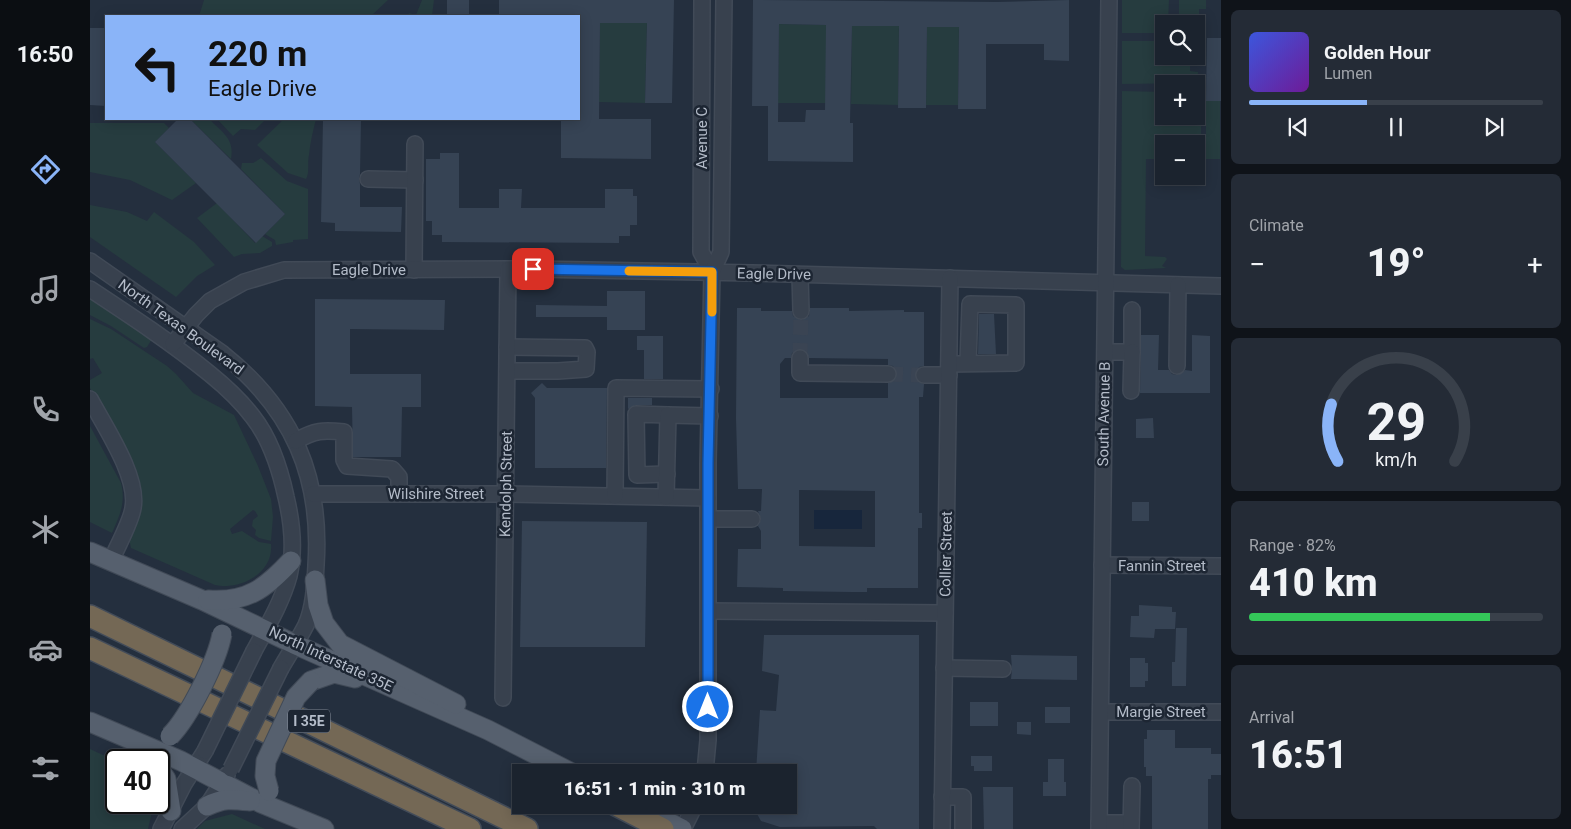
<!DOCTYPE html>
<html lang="en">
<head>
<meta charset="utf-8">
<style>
  body { margin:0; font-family:Roboto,sans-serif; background:#242b36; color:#f1f3f6; height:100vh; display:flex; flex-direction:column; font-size:19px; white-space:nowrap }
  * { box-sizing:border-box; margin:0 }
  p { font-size:16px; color:#a0a4aa }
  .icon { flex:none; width:28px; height:28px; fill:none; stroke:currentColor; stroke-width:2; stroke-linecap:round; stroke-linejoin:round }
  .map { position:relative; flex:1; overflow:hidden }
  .sheet { display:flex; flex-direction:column; gap:10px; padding:10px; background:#0f1319; width:350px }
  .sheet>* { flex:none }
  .guide { position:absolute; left:15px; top:15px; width:475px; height:105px; border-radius:0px; box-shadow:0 2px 12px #0003,0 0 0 1px #39404a; background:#8ab4f8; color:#111; overflow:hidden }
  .buttons { position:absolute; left:1065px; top:15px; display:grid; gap:10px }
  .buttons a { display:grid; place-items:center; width:50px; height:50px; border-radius:0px; background:#1b232e; box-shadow:0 2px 12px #0003,0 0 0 1px #39404a; font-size:25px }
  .speed { position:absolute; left:15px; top:749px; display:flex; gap:10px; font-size:25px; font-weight:700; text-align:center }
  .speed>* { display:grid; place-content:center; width:65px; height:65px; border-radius:50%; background:#1b232e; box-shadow:0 2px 12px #0003,0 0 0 1px #39404a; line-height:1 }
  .speed .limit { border:2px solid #111; border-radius:8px; background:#fff; color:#111 }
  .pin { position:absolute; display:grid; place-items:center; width:42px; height:42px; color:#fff; margin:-21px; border-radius:10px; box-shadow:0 2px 8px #0006 }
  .me { position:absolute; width:55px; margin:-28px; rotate:0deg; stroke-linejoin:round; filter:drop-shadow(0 0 4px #0008) }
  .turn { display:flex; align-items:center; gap:18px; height:105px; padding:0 20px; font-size:22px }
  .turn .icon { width:65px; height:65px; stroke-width:2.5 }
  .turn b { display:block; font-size:35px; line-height:42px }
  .big { font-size:38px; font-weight:800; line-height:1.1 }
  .sheet .widget { flex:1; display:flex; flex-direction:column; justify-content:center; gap:8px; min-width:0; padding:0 18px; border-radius:8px; background:#242b36 }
  .sheet .dial { align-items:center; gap:0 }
  .dial svg { height:130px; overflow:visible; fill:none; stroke:#39404a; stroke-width:7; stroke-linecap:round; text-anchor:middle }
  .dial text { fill:#f1f3f6; stroke:none }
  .song { display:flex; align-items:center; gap:15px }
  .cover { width:60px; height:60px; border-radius:8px; background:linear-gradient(135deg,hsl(230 70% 55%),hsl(280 70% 35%)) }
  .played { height:5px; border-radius:2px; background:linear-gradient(90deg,#8ab4f8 40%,#39404a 40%) }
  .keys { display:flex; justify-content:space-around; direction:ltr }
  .heat { display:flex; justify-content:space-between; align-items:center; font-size:28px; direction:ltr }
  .charge { height:8px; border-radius:4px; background:linear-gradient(90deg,#34c759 82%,#39404a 0) }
  .trip { position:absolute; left:422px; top:764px; width:285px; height:50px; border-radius:0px; background:#1b232e; box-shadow:0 2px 12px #0003,0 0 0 1px #39404a; font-weight:800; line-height:50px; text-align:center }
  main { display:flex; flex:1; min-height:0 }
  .tabs { display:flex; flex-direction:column; width:90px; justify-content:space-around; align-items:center; background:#0b0e12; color:#a0a4aa }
  .tabs .icon { width:35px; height:35px }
  .tabs .selected { color:#8ab4f8 }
  .tabs b { font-size:22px; color:#f1f3f6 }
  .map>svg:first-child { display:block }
  .green { fill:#263c3f }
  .water { fill:#17263c }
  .building { fill:#364354; fill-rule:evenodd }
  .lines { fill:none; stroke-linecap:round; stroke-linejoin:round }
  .minor-tunnel { stroke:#3a4453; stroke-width:15; stroke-dasharray:15 8; stroke-linecap:butt }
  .minor-casing { stroke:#414a57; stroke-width:18 }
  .major-casing { stroke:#414a57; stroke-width:21 }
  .highway-casing { stroke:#434c59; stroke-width:24 }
  .minor { stroke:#38414e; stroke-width:15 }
  .major { stroke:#56606e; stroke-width:19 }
  .highway { stroke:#746855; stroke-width:21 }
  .minor-bridge-casing { stroke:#414a57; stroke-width:18; stroke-linecap:butt }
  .major-bridge-casing { stroke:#414a57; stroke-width:21; stroke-linecap:butt }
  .minor-bridge { stroke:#38414e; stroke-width:15 }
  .major-bridge { stroke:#56606e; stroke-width:19 }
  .route-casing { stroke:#114b97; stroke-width:12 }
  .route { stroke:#1a73e8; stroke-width:9 }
  .slow { stroke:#f59e0b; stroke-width:9 }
  .labels { text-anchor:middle; stroke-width:5; stroke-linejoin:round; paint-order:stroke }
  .shield { fill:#1d2633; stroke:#878f9c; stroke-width:1 }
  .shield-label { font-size:14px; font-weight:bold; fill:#b4bcc9 }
  .street-label { font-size:15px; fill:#b4bcc9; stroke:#1d2633 }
</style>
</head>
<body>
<main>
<nav class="tabs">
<b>16:50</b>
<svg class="icon selected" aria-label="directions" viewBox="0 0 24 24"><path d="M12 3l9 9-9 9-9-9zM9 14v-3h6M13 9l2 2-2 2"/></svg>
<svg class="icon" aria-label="music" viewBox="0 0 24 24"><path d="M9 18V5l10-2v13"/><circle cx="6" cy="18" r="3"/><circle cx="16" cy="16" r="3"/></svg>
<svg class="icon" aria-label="phone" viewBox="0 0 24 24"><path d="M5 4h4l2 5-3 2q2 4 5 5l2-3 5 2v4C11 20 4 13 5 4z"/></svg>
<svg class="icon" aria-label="climate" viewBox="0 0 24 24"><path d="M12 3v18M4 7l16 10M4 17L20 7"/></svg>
<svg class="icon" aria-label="car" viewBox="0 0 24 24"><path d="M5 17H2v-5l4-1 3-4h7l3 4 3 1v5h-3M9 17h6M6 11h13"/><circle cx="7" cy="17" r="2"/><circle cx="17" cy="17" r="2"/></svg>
<svg class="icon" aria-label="filters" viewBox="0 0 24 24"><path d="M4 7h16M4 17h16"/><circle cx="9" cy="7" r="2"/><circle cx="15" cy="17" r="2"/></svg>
</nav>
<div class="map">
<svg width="1131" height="829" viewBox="0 0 1131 829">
  <rect width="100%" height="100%" fill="#242f3e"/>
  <g class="green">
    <polygon points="114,0 298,0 281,16 109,16"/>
    <polygon points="332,0 344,0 342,16 318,16 319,13 326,15"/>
    <polygon points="1032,0 1079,0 1078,24 1074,24 1074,33 1032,33"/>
    <polygon points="1089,0 1116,0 1116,9 1109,9 1109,56 1103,56 1106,56 1106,24 1089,24"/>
    <polygon points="510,23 557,23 555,103 509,102"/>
    <polygon points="689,24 736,25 736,103 688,103"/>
    <polygon points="762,26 809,26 808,105 761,104"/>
    <polygon points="837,27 869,27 868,105 836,105"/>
    <polygon points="1032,41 1074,41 1074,56 1100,56 1100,71 1108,72 1107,83 1032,84"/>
    <polygon points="1032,91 1074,92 1074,116 1106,116 1106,95 1111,108 1111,159 1106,159 1106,144 1074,144 1074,159 1056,159 1055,256 1075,257 1077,259 1072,266 1076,268 1035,270 1031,267"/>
    <rect x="1116" y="101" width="14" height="58"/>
    <path d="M100,119h19c13,13 26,20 22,40z"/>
    <polygon points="127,119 176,119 165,130 151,129 143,136"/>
    <path d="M194,119h32c-3,12 -6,24 -7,36 -2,8 1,18 -3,24l-18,-6 -31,-28z"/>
    <polygon points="0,123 74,123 79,128 65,142 106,183 82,200 40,180 0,172"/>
    <polygon points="171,158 197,181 218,189 218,239 203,240 203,242 186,245 185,240 175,234 195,214 151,169 152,163 163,163"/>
    <polygon points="127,203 165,243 172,236 182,242 182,246 170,253 152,254 144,257 107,218"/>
    <polygon points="0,205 37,212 57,221 64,212 104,242 125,265 107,276 86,297 0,237"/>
    <polygon points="0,298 62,339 57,347 54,348 21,326 0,315"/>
    <path d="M0,319l21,10 56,37 9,8 17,19 41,22 24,51 13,33 2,18 -2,24 -12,-3 -4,-3 1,-5 -4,-4 1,-6 5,-4 -3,-5 -2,-1 -23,19 2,5 10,-3 17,11 12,2c3,29 -31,47 -56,41l-84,-37 -2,-10 12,-31 1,-13 -3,-11 -49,-95v-8l12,-7 -9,-15 -3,1z"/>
    <path d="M0,426l31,57c5,19 -1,32 -9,50l-22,-11z"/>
    <polygon points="0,749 26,761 26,802 64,803 58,829 0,829"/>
    <polygon points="142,814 175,829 107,829 115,821"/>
  </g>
  <rect class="water" x="724" y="510" width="48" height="19"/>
  <g class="building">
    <rect x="357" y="0" width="22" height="16"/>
    <polygon points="409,0 584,0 582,103 555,103 557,23 510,23 509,119 561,119 561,159 471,158 471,119 489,119 489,16 409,16"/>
    <path d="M663,0l244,2 72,-2v61l-25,-1v-16h-58v65h-28l1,-82h-32l-1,81h-28l1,-82h-47l-2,97h3v39l-85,-1v-55h-16zM689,24l47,1 -1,85h-19l-1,12h-27z"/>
    <polygon points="0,28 16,28 16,106 0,105"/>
    <polygon points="1117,38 1131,38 1131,101 1116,101"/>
    <polygon points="88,119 100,119 195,214 166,243 65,142"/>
    <polygon points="233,119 271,119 270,174 269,179 270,184 270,207 312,207 311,232 245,231 245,223 231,222"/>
    <polygon points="350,153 369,153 369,208 409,208 409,189 432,189 431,208 515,208 515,189 543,189 543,196 547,196 547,225 540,225 540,236 529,236 529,243 352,242 352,235 342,235 342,221 336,221 336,159 350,159"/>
    <polygon points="517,291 555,291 555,330 517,330 517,317 446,317 446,305 517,306"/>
    <polygon points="225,299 355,300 354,330 260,329 260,374 331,374 331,407 312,407 311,457 263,457 262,407 225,406"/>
    <path d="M647,308h24v3h31l1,5 8,4 8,-4 1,-8h39v3l55,-1v2h20v54l-5,1 -4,8 1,5 8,4 -1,13h-4v116h3v15h-4v60h-51v4h-16l-68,-1v-3l-46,-1 1,-38h23v-18l-3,-5 3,-7 -3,-8h3l1,-22h-24l-2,-71zM710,349l5,1 4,8 79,1v6l5,1 4,8 -1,5 -8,4v15h-108v-34l5,-6h6l1,-5zM709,490l76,1v56l-76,-1z"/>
    <polygon points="889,314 904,314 906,354 888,354"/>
    <polygon points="1051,335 1069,335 1068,370 1079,370 1082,374 1087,375 1095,370 1102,371 1102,335 1120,336 1120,393 1050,393"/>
    <polygon points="547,336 573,336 573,379 554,379 554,350 547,350"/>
    <polygon points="452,383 457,388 517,388 516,468 445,468 445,398 441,393"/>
    <polygon points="538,398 562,398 562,405 546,405 538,409"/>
    <polygon points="1063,418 1064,438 1046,438 1046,419"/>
    <rect x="1042" y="502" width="17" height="19"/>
    <polygon points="432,521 557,522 555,647 430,647"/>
    <polygon points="1049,605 1082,607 1082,612 1086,612 1085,629 1065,629 1064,638 1040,637 1041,616 1049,616"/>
    <polygon points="1086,628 1097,628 1096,686 1082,686 1082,662 1085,662"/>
    <polygon points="674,635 829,635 829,829 787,829 784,826 690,827 671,821 662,805 699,805 699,772 666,772 670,710 686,711 689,675 672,671"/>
    <polygon points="921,655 987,656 987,680 921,679 922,670"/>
    <polygon points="1040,658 1055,658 1055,663 1058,663 1058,681 1055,681 1055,687 1040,687"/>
    <rect x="880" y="702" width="28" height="24"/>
    <rect x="955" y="707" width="25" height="16"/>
    <polygon points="927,722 941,722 941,735 927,734"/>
    <polygon points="1057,730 1085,730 1085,748 1121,748 1121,754 1131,754 1131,775 1121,775 1121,779 1118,779 1118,829 1062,829 1062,776 1056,776 1056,767 1054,767 1054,739 1057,739"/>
    <polygon points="881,756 902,756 902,771 884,771 884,766 881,766"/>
    <polygon points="958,759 974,759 974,782 976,782 976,796 953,796 953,782 958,782"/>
    <polygon points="893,787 923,787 923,829 894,829"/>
  </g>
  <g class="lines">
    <g class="minor-tunnel">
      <polyline points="710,358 711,311"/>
      <polyline points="798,374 834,375"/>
    </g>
    <defs>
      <g id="minor">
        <polyline points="612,0 611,252 622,272"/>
        <polyline points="278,179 325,180"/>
        <path d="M0,261l133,93c69,55 99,122 93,211 -1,19 -2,42 -10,60 -7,14 -17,29 -25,43"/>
        <polyline points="324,270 325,144"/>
        <polyline points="710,275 711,311"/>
        <path d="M0,289c41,27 82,54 120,85 16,13 31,27 43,43 18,23 27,52 33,80 6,25 9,53 3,79 -7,26 -22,51 -35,75"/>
        <polyline points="83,344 106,315 120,301 154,282 194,270 443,269 662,273 1131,286"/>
        <polyline points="417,347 495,348 497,352 496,369 468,371 417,371"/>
        <polyline points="1015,352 1042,352 1042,310"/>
        <polyline points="710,358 710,373 798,374"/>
        <polyline points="859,364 926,363 926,305 880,304 878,363"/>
        <polyline points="1087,366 1088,285"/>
        <polyline points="834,375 859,375"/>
        <polyline points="1041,391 1042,352"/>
        <path d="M0,399c15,28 49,78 43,109 -2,14 -16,39 -22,53"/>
        <path d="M206,441c19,-11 27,-11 48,-9v28l3,6 45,3 7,8v17"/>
        <polyline points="577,474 547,475 546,414 578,415"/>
        <polyline points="223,494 416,494 618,498"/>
        <polyline points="525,496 526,388 621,389"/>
        <polyline points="576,497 578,415 620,416"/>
        <polyline points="618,519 662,519"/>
        <polyline points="1012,565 1131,566"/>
        <polyline points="618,611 855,613"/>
        <polyline points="854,668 913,669"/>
        <polyline points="413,698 418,270"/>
        <polyline points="1011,712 1131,712"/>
        <polyline points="615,772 618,740 618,463 622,272 631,252 634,0"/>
        <polyline points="852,797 873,797 873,829"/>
        <polyline points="1009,823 1041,823"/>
        <polyline points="71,829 94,784 115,751"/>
        <polyline points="92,829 117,806 137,775"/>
        <polyline points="593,829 605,805"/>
        <polyline points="852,829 860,278"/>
        <polyline points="1009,829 1019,0"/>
        <polyline points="1041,829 1042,786"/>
      </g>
      <g id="major">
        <polyline points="0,552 112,600 204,644 398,730 480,772"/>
        <polyline points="225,580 228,605 234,623 250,644 366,704"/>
        <path d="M118,600c39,3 58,-12 83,-39"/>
        <polyline points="221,681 244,673 265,678"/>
        <polyline points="0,722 91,761 171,803 234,829"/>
        <polyline points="69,769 76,779 81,811"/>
        <path d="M117,806c17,-8 24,-7 43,-5"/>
        <polyline points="560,813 592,829"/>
      </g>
      <g id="highway">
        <polyline points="0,616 437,829"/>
        <polyline points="0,648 380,829"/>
        <polyline points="526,805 573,829"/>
      </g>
    </defs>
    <use href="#minor" class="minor-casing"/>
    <use href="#major" class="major-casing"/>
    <use href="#highway" class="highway-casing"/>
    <use href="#minor" class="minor"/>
    <use href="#major" class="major"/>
    <use href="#highway" class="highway"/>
    <defs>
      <g id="minor-bridge">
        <polyline points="115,751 164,651"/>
        <polyline points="141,769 191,668"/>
      </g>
      <g id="major-bridge">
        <path d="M80,736c19,-19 47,-75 52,-102"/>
        <polyline points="179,791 175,776 176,761 206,697 221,681"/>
      </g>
    </defs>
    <use href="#minor-bridge" class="minor-bridge-casing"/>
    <use href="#major-bridge" class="major-bridge-casing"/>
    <use href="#minor-bridge" class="minor-bridge"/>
    <use href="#major-bridge" class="major-bridge"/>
  </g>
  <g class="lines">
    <defs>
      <polyline id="route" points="443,269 622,272 618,463 618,707"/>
    </defs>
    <use href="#route" class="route-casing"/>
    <use href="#route" class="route"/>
    <polyline class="slow" points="539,271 622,272 622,312"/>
  </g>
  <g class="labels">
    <rect class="shield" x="198" y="709.5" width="42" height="23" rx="4"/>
    <g class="shield-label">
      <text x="219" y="726">I 35E</text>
    </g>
    <g class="street-label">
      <text transform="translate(612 138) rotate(-90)" y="5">Avenue C</text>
      <text x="279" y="275">Eagle Drive</text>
      <text transform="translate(684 274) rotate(1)" y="5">Eagle Drive</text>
      <text transform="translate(91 327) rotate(36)" y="5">North Texas Boulevard</text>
      <text transform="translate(1014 414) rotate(-89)" y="5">South Avenue B</text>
      <text transform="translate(416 484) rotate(-89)" y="5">Kendolph Street</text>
      <text x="346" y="499">Wilshire Street</text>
      <text transform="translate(856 554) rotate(-89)" y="5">Collier Street</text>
      <text x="1072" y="571">Fannin Street</text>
      <text transform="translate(241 659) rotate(25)" y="5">North Interstate 35E</text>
      <text x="1071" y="717">Margie Street</text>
    </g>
  </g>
</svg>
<div class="buttons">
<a><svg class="icon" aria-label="search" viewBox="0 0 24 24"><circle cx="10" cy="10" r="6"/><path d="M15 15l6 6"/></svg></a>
<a>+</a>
<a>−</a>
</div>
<div class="speed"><div class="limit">40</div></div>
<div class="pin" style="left:443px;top:269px;background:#d93025"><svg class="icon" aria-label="arrive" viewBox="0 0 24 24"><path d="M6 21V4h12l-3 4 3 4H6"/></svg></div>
<svg class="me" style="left:618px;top:707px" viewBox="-20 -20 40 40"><circle r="17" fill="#1a73e8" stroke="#fff" stroke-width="3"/><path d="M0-11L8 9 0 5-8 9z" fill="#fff"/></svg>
<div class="trip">16:51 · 1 min · 310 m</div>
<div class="guide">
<div class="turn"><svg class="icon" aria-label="left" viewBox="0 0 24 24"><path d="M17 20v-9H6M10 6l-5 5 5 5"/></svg><div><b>220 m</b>Eagle Drive</div></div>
</div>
</div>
<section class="sheet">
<div class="widget">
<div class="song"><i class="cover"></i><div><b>Golden Hour</b><p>Lumen</p></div></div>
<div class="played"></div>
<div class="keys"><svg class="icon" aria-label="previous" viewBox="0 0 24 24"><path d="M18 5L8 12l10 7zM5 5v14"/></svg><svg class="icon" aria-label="pause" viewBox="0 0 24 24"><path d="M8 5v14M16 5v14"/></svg><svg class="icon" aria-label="next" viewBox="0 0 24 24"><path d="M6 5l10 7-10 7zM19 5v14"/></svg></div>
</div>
<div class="widget"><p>Climate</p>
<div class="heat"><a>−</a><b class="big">19°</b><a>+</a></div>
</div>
<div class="widget dial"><svg viewBox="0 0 100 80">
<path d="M14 69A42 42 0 1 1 86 69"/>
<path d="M14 69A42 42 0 0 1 10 34" stroke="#8ab4f8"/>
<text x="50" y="56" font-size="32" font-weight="700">29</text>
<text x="50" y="72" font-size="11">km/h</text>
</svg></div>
<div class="widget"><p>Range · 82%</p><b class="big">410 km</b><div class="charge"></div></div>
<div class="widget"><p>Arrival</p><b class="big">16:51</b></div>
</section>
</main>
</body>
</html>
